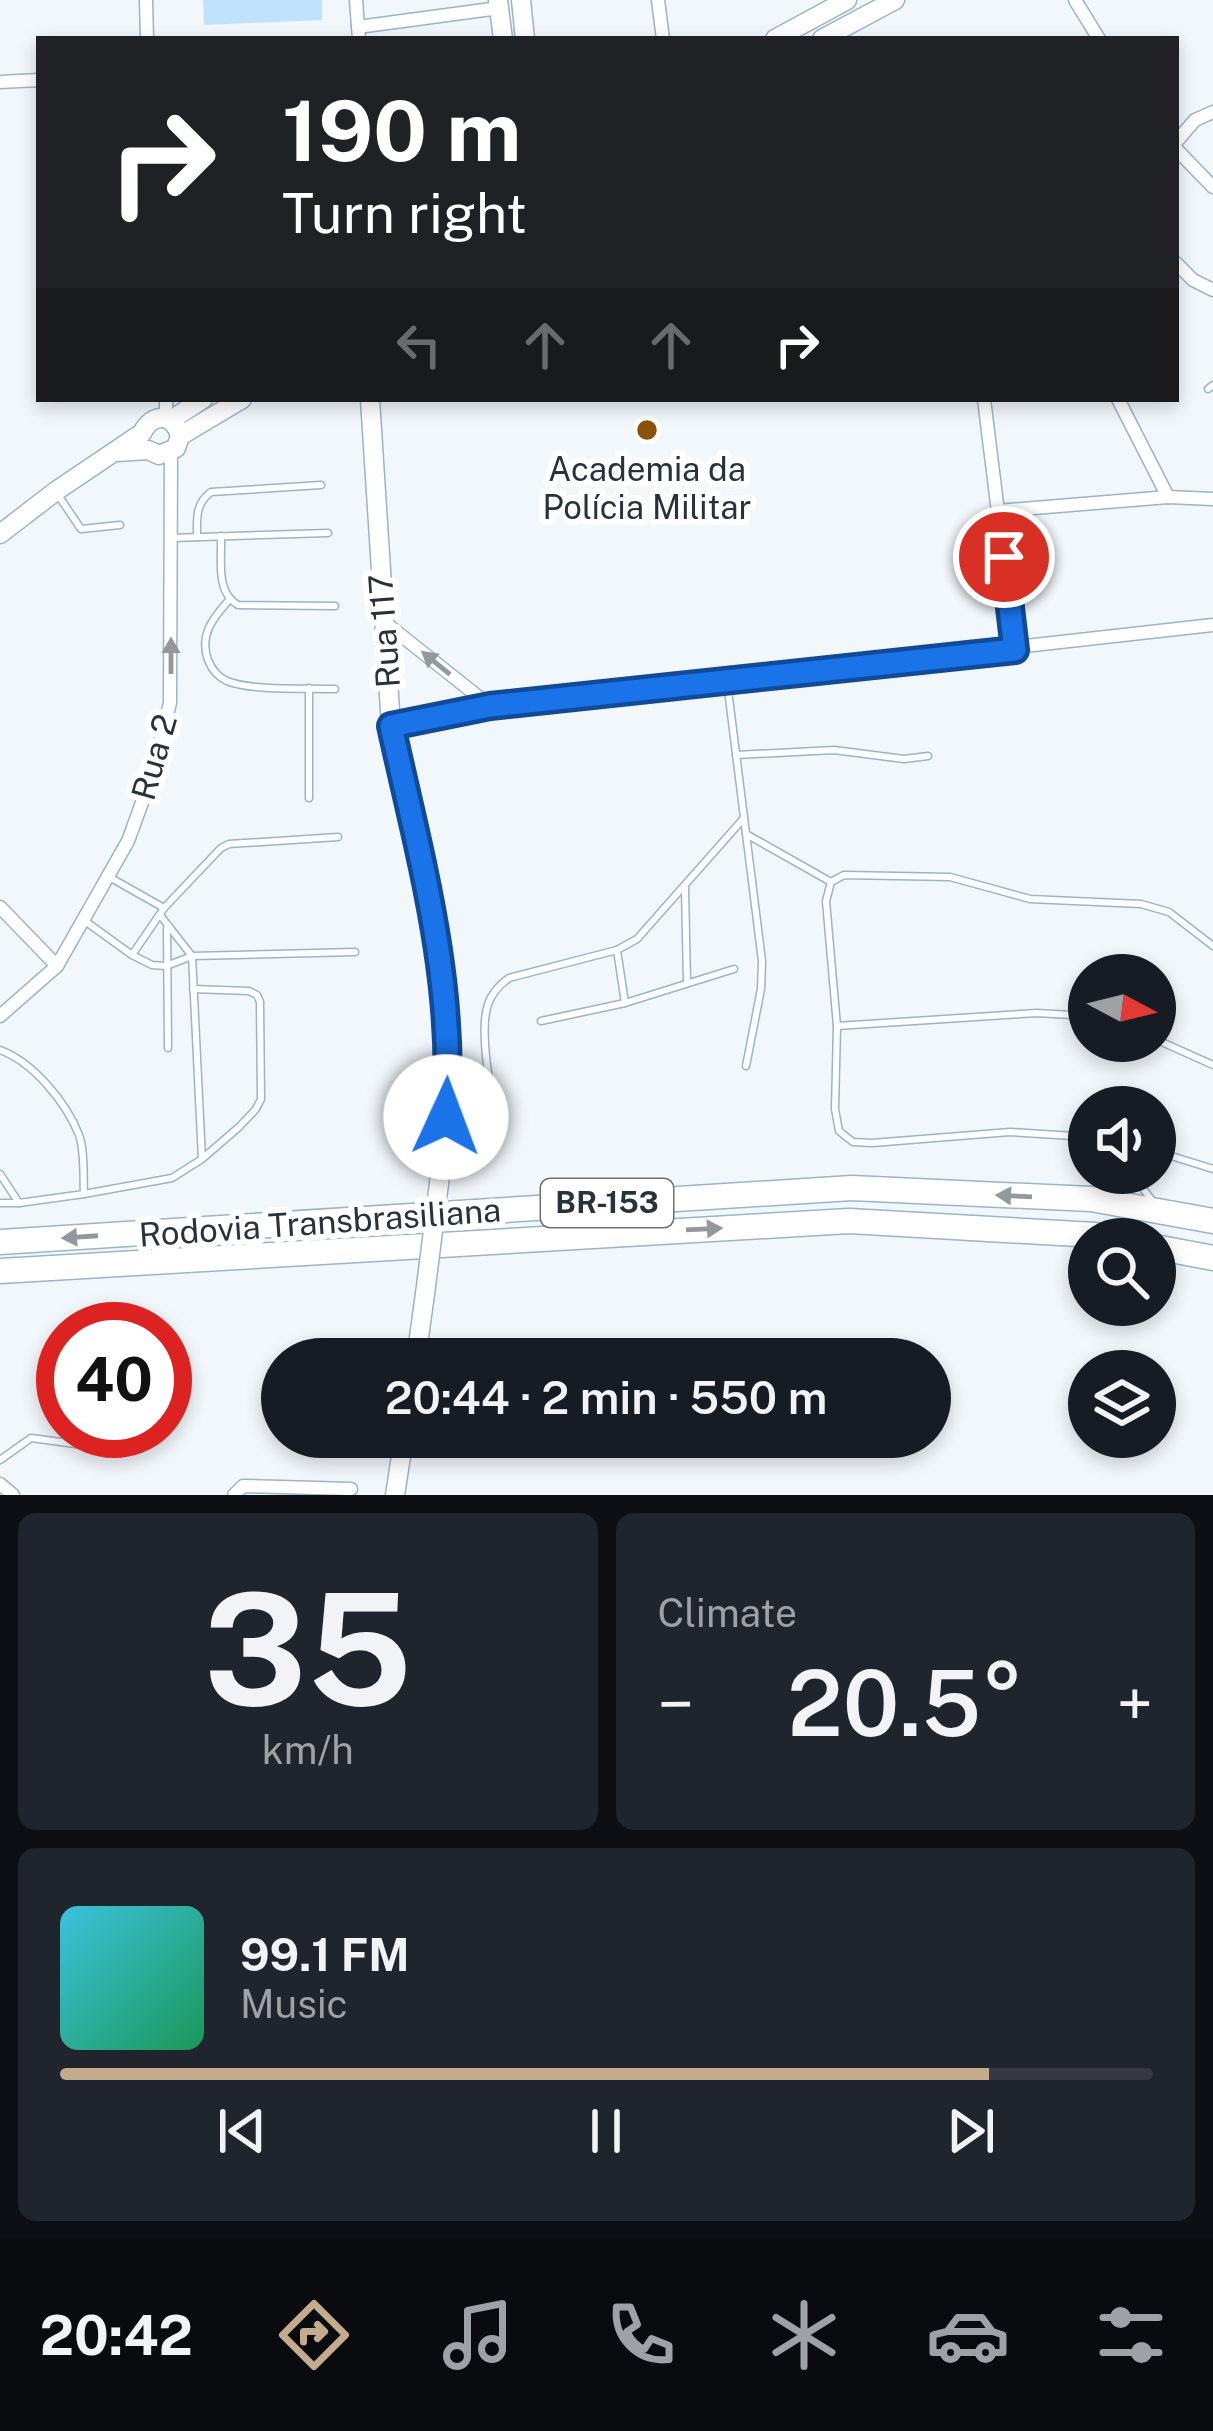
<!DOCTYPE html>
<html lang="en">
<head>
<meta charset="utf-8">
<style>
  body { margin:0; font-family:"Public Sans",sans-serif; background:#20242c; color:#f1f3f6; height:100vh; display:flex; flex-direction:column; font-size:45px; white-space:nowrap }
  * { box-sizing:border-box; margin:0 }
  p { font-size:39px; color:#9ea1a6 }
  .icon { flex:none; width:66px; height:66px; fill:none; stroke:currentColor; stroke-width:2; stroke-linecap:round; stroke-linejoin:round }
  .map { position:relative; height:1495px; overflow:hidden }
  .details { display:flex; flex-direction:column; gap:18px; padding:18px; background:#0d0f14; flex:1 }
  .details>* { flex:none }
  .top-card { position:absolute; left:36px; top:36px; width:1143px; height:366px; border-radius:0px; box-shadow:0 6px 18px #0003; background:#202124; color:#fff; overflow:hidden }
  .needle { width:78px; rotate:97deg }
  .fabs { position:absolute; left:1068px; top:954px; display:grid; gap:24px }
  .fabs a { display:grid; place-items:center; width:108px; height:108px; border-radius:50%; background:#171b24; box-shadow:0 6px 18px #0003; font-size:60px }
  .speed { position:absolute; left:36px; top:1302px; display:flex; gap:24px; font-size:60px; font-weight:700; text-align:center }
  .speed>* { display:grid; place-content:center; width:156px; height:156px; border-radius:50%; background:#171b24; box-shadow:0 6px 18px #0003; line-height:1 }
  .speed .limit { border:18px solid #d22; background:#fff; color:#111 }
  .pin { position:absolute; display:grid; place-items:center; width:102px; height:102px; color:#fff; margin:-51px; border:6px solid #fff; border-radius:50%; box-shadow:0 3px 12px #0007 }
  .me { position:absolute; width:132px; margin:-66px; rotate:2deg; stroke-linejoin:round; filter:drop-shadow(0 0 9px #0008) }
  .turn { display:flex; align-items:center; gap:42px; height:252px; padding:0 48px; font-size:54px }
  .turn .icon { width:156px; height:156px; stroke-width:2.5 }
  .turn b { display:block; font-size:84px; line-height:102px }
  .lanes { display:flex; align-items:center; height:114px; padding:0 48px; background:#0003; justify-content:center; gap:60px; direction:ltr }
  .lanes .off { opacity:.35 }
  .big { font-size:90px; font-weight:600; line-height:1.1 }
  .details .widget { flex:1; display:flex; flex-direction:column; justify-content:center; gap:18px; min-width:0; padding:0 42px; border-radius:18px; background:#20242c }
  .details .dial { align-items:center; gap:0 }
  .dial b { font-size:156px; line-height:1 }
  .song { display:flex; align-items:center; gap:36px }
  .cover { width:144px; height:144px; border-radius:18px; background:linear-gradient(135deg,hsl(190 70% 55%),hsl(150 70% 35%)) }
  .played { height:12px; border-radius:6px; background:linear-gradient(90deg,#c3ab8c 85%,#363941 85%) }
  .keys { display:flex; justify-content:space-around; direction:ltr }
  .heat { display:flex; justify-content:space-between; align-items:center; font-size:66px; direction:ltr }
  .details .tiles { flex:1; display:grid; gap:18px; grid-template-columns:1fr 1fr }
  .widget:last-child { grid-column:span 2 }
  .trip { position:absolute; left:261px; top:1338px; width:690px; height:120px; border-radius:60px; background:#171b24; box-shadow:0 6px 18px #0003; font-weight:600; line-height:120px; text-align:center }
  .tab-bar { display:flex; height:192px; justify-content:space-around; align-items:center; background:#090b0e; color:#9ea1a6 }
  .tab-bar .icon { width:84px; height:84px }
  .tab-bar .active { color:#c3ab8c }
  .tab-bar b { font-size:54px; color:#f1f3f6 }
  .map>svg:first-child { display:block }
  .green { fill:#c1e2fd }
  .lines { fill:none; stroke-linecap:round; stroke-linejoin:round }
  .lane-casing { stroke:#99b4cb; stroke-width:9 }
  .street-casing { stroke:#99b4cb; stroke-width:15 }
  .secondary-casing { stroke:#99b4cb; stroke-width:21 }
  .highway-casing { stroke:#99b4cb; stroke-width:27 }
  .lane { stroke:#fff; stroke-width:6 }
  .street { stroke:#fff; stroke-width:12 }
  .secondary { stroke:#fff; stroke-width:18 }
  .highway { stroke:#fff; stroke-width:24 }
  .secondary-bridge-casing { stroke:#99b4cb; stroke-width:21; stroke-linecap:butt }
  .secondary-bridge { stroke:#fff; stroke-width:18 }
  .oneway { fill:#93989d }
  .route-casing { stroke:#114b97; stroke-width:30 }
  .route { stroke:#1a73e8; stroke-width:21 }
  .poi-dot { fill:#8b520a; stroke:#fff; stroke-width:4.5 }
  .labels { text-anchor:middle; stroke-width:12; stroke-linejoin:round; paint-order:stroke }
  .shield { fill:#fff; stroke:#687076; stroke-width:3 }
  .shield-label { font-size:30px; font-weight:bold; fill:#27323b }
  .poi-label { font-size:33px; fill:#27323b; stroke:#fff }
  .street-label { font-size:33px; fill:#27323b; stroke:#fff }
</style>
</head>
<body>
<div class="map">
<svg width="1213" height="1495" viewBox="0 0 1213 1495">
  <rect width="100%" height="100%" fill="#f2f7fc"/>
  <polygon class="green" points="203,0 322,0 322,20 204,25"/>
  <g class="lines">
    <defs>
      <g id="lane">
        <polyline points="1208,389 1213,385"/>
        <polyline points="58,495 81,529 120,525"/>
        <path d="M221,536c1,23 -6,56 17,69l97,1"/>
        <path d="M197,537c0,-19 -2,-33 14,-45l110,-7"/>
        <polyline points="171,538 328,533"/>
        <path d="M229,600c-16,18 -30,35 -21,60 4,10 10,17 19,21 24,10 81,7 108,8"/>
        <polyline points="727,682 762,961 761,989 746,1066"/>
        <polyline points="736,755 834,750 904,759 928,756"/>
        <polyline points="309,798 309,688"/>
        <polyline points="746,834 831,882"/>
        <polyline points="111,878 164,908"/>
        <polyline points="685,888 687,983"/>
        <polyline points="160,915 192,956 202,1159"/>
        <polyline points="85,921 132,955 152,965 166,966 192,956 355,952"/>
        <polyline points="167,928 168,1048"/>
        <polyline points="617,950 625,1003"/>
        <polyline points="132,955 164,908 221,848 229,844 338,837"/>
        <polyline points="541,1021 625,1003 734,969"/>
        <polyline points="837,1026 1037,1013 1089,1016"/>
        <polyline points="1155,1039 1213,1065"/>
        <path d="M0,1050c33,12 66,52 79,85 6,17 4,41 5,59"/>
        <path d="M497,1133c-4,-32 -18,-96 -10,-125 3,-13 11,-22 22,-30l108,-28 20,-11 107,-121"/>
        <polyline points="1089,1137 1010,1132 872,1143 853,1142 839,1131 835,1109 837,1026 826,901 831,882 844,875 950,877 1030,899 1141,904 1169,912 1213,946"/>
        <polyline points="1155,1151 1213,1169"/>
        <polyline points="1131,1173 1154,1203"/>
        <polyline points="0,1174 19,1203"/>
        <polyline points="1099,1193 1124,1173"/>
        <polyline points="0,1203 19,1203 84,1194 172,1178 202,1159 239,1127 256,1109 261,1099 260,1002 257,995 249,991 193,989"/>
        <polyline points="0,1460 31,1438 98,1447 105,1446 112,1431"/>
      </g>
      <g id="street">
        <polyline points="146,0 147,39"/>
        <polyline points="356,0 359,39"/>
        <polyline points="658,0 663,39"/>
        <polyline points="1075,0 1099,39"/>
        <polyline points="358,27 499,8"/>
        <polyline points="0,82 39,80"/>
        <polyline points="1176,142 1195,120 1213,112"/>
        <polyline points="1176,149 1213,187"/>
        <polyline points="1176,263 1193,280 1213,290"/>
        <polyline points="166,399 166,418"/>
        <polyline points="984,399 1015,649"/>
        <polyline points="1118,399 1168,497"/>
        <polyline points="998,511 1168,497 1213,499"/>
        <polyline points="383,621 490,706"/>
        <polyline points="391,726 490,706 1213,625"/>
        <polyline points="0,907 57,966"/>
        <polyline points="0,1016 57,966 128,841 152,775 170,703 171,452"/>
        <polyline points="0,1484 13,1495"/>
        <polyline points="234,1495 243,1486 351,1489"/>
      </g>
      <g id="secondary">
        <polyline points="498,0 503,39"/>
        <polyline points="521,0 525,39"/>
        <polyline points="775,39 847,0"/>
        <polyline points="822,39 895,0"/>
        <polyline points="370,399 391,726 435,918 448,1011 448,1082 443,1152"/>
        <polyline points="171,420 203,399"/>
        <polyline points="180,436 242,399"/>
        <polyline points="117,452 148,450 159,455 176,448 180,436"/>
        <path d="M0,534l56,-43 86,-58c10,-20 31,-21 38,3"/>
        <polyline points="416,1359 425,1294"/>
        <polyline points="395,1495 404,1437"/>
      </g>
      <g id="highway">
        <polyline points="0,1242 852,1188 1091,1199 1213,1221"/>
        <polyline points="1155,1247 1213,1258"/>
        <polyline points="0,1271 849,1221 1095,1235 1116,1239"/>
      </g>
    </defs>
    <use href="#lane" class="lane-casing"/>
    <use href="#street" class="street-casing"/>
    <use href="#secondary" class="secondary-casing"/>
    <use href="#highway" class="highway-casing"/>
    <use href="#lane" class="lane"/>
    <use href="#street" class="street"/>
    <use href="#secondary" class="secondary"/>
    <use href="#highway" class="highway"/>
    <defs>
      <polyline id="secondary-bridge" points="425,1294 443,1152"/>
    </defs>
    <use href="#secondary-bridge" class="secondary-bridge-casing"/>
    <use href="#secondary-bridge" class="secondary-bridge"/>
  </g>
  <defs><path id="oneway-solid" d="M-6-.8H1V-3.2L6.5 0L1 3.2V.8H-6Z" transform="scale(3)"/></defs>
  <g class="oneway">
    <use href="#oneway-solid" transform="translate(171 656) rotate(-90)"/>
    <use href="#oneway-solid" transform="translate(436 663) rotate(-141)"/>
    <use href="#oneway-solid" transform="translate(1014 1196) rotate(-177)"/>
    <use href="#oneway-solid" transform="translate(704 1229) rotate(-3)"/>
    <use href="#oneway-solid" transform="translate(80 1237) rotate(176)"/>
  </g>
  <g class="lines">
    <defs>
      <path id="route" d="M446,1117c10,-135 -26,-260 -55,-391l99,-20 525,-56 -11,-93"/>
    </defs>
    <use href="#route" class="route-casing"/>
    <use href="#route" class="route"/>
  </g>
  <circle class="poi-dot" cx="647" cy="430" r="12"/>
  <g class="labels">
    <rect class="shield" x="541" y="1179" width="132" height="48" rx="9"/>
    <g class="shield-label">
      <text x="607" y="1213">BR-153</text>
    </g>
    <g class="poi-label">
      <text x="647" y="481">Academia da<tspan x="647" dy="38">Polícia Militar</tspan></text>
    </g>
    <g class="street-label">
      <text transform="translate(384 631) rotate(-94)" y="12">Rua 117</text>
      <text transform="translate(154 757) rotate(-74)" y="12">Rua 2</text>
      <text transform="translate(320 1222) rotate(-4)" y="12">Rodovia Transbrasiliana</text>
    </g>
  </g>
</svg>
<div class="fabs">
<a><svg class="needle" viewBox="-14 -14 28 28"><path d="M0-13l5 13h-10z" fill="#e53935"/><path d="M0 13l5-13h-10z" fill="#9ea1a6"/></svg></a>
<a><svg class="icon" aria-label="sound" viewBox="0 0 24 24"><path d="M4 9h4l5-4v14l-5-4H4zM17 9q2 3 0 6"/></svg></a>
<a><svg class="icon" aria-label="search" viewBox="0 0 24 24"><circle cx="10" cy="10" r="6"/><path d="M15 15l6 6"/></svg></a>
<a><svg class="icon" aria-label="layers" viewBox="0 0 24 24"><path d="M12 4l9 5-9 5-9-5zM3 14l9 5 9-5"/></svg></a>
</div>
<div class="speed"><div class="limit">40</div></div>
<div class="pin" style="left:1004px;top:557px;background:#d93025"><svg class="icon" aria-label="arrive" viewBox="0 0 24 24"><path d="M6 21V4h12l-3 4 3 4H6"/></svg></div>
<svg class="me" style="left:446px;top:1117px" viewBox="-20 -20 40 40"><circle r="19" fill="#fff"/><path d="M0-13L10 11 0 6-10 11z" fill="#1a73e8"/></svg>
<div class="trip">20:44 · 2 min · 550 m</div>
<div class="top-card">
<div class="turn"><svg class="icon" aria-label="right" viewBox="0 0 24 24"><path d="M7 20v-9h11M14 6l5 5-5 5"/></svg><div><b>190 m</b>Turn right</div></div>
<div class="lanes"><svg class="icon off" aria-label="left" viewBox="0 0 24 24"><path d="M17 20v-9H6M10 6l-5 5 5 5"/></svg><svg class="icon off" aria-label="ahead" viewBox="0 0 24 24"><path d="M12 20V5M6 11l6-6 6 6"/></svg><svg class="icon off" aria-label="ahead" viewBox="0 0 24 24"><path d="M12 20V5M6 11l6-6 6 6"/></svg><svg class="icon" aria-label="right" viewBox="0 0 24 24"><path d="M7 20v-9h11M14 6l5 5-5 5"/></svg></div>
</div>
</div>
<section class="details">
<div class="tiles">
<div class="widget dial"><b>35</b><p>km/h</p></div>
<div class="widget"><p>Climate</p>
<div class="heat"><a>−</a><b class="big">20.5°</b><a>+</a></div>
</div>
<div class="widget">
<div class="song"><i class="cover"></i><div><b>99.1 FM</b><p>Music</p></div></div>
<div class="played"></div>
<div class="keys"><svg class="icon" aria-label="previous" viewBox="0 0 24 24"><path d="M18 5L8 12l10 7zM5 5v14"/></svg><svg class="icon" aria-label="pause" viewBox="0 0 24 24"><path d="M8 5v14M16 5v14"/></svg><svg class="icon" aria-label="next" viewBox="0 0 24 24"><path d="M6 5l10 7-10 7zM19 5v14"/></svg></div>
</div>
</div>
</section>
<nav class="tab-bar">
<b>20:42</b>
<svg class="icon active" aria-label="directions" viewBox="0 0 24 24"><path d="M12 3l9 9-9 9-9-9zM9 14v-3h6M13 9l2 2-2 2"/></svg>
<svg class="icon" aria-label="music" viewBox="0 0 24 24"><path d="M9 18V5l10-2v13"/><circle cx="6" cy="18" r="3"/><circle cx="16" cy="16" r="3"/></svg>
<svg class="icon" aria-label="phone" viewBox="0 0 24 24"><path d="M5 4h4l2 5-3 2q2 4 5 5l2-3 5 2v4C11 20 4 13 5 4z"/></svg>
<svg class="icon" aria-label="climate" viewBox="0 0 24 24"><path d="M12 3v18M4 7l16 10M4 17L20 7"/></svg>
<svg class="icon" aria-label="car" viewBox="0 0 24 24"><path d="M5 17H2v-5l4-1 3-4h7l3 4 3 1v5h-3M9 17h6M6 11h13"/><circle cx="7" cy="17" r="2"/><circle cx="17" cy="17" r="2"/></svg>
<svg class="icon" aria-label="filters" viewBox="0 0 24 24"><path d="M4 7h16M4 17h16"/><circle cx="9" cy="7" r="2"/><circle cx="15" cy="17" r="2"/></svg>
</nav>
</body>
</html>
